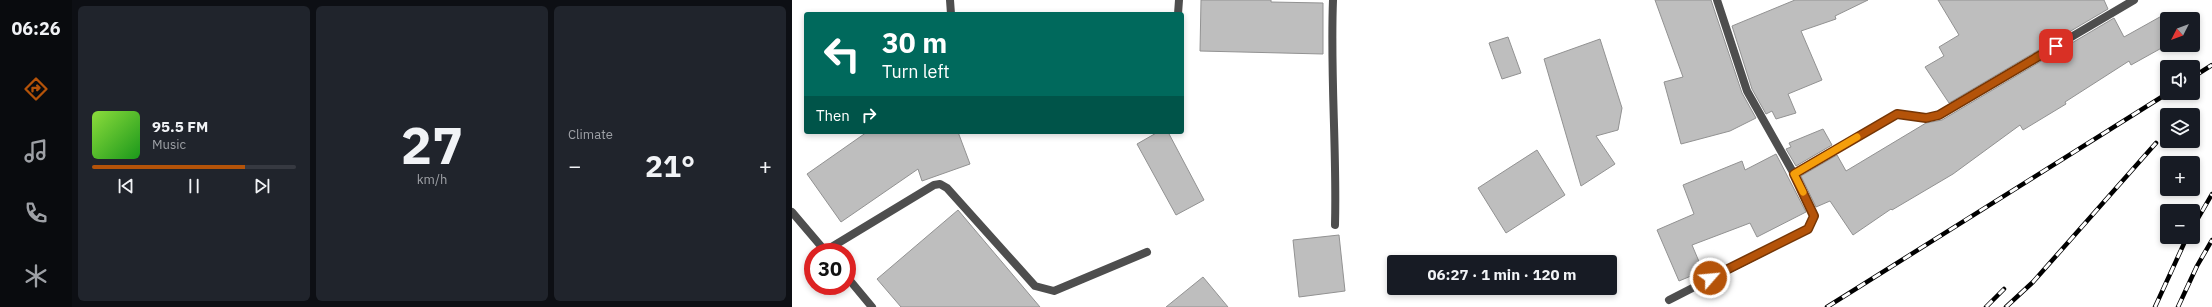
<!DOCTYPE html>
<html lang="en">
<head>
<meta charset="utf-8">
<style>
  body { margin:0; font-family:"IBM Plex Sans",sans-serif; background:#20242c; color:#f1f3f6; height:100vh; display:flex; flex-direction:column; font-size:15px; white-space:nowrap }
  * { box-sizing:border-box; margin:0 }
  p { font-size:13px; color:#9ea1a6 }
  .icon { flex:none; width:22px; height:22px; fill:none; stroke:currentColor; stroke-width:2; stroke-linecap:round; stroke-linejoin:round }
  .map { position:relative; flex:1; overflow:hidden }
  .panel { display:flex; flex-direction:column; gap:6px; padding:6px; background:#0d0f14; width:720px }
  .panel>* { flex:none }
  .guide { position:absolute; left:12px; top:12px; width:380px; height:122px; border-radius:4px; box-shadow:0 2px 6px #0003; background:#00695c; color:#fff; overflow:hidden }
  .needle { width:26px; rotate:228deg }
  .tools { position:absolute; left:1368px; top:12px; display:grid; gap:8px }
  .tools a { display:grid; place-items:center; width:40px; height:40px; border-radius:4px; background:#171b24; box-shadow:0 2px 6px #0003; font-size:20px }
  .speed { position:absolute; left:12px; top:243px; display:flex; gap:8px; font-size:20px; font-weight:700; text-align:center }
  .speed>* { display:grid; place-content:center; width:52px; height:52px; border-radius:50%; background:#171b24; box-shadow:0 2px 6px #0003; line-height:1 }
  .speed .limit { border:6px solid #d22; background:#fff; color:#111 }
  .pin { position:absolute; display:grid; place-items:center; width:34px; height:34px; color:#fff; margin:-17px; border-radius:8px; box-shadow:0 2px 6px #0006 }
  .me { position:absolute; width:44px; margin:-22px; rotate:63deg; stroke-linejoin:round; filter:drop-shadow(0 0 3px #0008) }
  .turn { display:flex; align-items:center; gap:14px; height:84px; padding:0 12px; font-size:18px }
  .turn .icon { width:52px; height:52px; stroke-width:2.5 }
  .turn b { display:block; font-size:28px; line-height:34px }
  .then { display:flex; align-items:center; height:38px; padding:0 12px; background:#0003; gap:8px; font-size:15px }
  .big { font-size:30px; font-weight:800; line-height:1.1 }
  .panel .widget { flex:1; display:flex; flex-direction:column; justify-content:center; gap:6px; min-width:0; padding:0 14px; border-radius:6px; background:#20242c }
  .panel .dial { align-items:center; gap:0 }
  .dial b { font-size:52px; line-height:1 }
  .song { display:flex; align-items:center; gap:12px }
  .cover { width:48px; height:48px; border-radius:6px; background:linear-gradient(135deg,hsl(90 70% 55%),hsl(120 70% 35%)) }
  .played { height:4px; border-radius:2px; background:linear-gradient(90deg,#b45309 75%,#363941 75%) }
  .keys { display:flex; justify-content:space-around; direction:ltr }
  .heat { display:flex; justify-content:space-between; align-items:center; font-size:22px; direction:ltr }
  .panel .tiles { flex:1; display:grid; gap:6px; grid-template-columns:repeat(3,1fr) }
  .trip { position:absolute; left:595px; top:255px; width:230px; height:40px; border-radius:4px; background:#171b24; box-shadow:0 2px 6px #0003; font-weight:800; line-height:40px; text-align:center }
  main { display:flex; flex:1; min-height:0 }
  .tab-bar { display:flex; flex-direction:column; width:72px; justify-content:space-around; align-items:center; background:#090b0e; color:#9ea1a6 }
  .tab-bar .icon { width:28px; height:28px }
  .tab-bar .current { color:#b45309 }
  .tab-bar b { font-size:18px; color:#f1f3f6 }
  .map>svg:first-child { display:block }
  .building { fill:#bebebe; stroke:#929292 }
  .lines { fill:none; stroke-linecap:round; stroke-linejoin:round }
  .lane { stroke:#4e4e4e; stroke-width:8 }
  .street { stroke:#4e4e4e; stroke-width:8 }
  .rail-casing { stroke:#000; stroke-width:4.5 }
  .rail { stroke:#fff; stroke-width:3; stroke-dasharray:9; stroke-linecap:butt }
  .route-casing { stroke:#753606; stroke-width:10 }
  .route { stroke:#b45309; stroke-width:7 }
  .slow { stroke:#f59e0b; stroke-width:7 }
</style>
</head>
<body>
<main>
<nav class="tab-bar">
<b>06:26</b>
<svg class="icon current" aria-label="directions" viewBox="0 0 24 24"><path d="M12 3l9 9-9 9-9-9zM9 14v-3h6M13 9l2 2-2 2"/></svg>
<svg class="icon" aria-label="music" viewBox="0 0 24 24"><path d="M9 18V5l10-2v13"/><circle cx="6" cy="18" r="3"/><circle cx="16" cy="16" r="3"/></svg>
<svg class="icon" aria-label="phone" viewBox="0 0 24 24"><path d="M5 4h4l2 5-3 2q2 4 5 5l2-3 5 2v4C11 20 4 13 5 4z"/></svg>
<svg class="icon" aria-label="climate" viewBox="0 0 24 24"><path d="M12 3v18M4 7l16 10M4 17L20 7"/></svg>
</nav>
<section class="panel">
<div class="tiles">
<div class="widget">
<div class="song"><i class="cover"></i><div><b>95.5 FM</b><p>Music</p></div></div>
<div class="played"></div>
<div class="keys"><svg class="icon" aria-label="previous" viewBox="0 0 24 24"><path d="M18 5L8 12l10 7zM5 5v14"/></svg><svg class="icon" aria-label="pause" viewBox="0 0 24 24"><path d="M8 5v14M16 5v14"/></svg><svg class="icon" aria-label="next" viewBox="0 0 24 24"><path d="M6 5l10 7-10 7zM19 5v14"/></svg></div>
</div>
<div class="widget dial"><b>27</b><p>km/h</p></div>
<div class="widget"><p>Climate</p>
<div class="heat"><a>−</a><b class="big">21°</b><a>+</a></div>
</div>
</div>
</section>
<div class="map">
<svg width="1420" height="307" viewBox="0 0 1420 307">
  <rect width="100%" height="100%" fill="#fff"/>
  <g class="building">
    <polygon points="409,0 479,0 479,2 531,3 531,54 408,51"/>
    <polygon points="863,0 919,0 950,93 964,118 938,131 889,144 872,82 891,77"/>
    <polygon points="1003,0 1076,0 1043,16 1044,19 1009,31 1030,80 996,94 1004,113 984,119 980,111 974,114 960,89 940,26"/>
    <polygon points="1146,0 1312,0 1316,9 1157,103 1133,67 1152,56 1147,47 1167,35"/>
    <polygon points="1375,13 1375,45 1339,65 1337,61 1273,102 1274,104 1231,130 1228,125 1161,174 1100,210 1099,209 1061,235 1038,201 1024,207 1009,176 1045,155 1054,171 1134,123 1150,120 1322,18 1332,37"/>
    <polygon points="716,37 729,73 710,79 697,43"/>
    <polygon points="808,39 830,108 826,130 804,136 823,164 789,186 752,59"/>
    <polygon points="1031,129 1040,145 1004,166 994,149 999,147 997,143"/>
    <polygon points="75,132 166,132 178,164 130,181 126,169 49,222 15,174"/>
    <polygon points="366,132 376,132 412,200 384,215 345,144"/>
    <polygon points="745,150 773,195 714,233 686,188"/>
    <polygon points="984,154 1014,212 965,237 958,223 900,245 911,271 887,281 865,230 902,214 891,185 950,161 953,170"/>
    <polygon points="166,210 248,307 109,307 85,279"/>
    <polygon points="547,235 553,291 507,297 501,240"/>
    <polygon points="411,277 436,307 374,307"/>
  </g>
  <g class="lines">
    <g class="lane">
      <polyline points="0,212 34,252"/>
      <polyline points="33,251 142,185 148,184 155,188 243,286 262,291 355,252"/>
      <polyline points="55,277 80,307"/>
    </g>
    <g class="street">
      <polyline points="158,0 159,14"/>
      <path d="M541,0c-3,75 4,150 2,225"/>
      <polyline points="925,0 955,91 1002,174 1105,114 1134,118 1147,115 1342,0"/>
      <polyline points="386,14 387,0"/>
      <polyline points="877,300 1016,229 1022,216 1002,174"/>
    </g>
    <defs>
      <g id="rail">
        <polyline points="1401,77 1420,65"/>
        <polyline points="1401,227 1420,194"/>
        <polyline points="1035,307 1376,93"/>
        <polyline points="1194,307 1212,289"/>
        <polyline points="1214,307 1241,282 1364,143"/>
        <polyline points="1363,307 1395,237"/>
        <polyline points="1386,307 1405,266 1420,240"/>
      </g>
    </defs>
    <use href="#rail" class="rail-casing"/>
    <use href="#rail" class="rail"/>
  </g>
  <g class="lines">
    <defs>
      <polyline id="route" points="918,278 1016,229 1022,216 1002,174 1105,114 1134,118 1147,115 1264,46"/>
    </defs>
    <use href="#route" class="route-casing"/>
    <use href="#route" class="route"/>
    <polyline class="slow" points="1011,192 1002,174 1065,137"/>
  </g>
</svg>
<div class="tools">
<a><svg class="needle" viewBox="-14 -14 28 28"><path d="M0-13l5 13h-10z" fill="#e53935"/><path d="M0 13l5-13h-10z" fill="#9ea1a6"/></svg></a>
<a><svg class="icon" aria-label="sound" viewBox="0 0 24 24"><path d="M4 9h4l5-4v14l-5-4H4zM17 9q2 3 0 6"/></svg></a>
<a><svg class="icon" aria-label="layers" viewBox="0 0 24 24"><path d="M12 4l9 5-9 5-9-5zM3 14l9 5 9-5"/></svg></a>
<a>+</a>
<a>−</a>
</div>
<div class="speed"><div class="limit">30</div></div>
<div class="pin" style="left:1264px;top:46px;background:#d93025"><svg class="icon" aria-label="arrive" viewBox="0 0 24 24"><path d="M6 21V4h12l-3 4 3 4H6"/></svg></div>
<svg class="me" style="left:918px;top:278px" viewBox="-20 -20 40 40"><circle r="17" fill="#b45309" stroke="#fff" stroke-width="3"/><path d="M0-11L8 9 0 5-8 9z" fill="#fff"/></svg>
<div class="trip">06:27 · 1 min · 120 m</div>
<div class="guide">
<div class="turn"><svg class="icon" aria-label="left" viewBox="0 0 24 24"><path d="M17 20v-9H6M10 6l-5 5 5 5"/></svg><div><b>30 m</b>Turn left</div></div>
<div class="then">Then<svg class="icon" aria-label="right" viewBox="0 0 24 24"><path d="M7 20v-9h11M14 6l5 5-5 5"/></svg></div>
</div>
</div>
</main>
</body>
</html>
